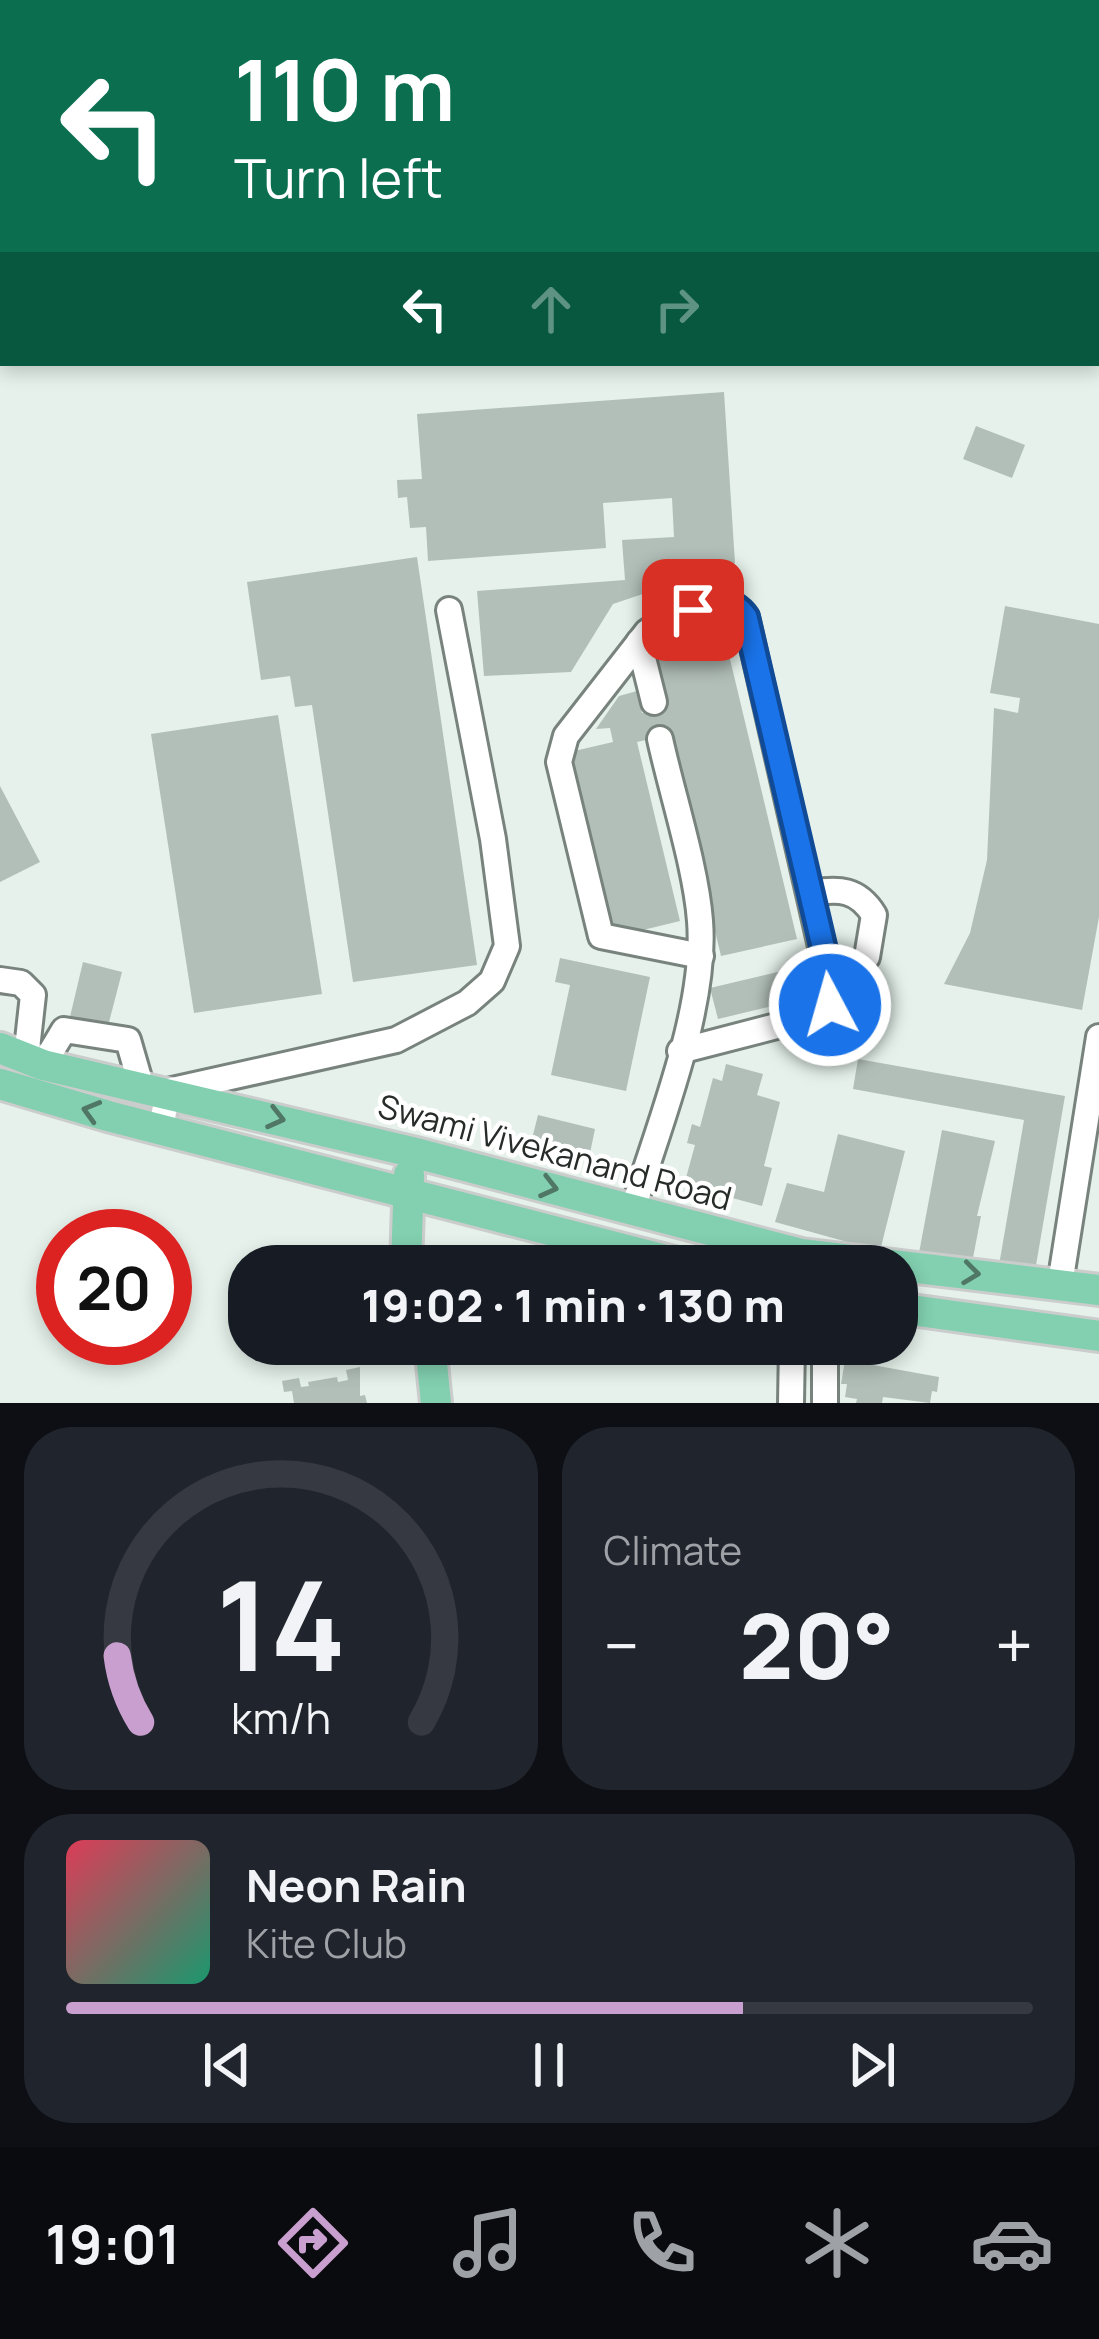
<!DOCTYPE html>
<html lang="en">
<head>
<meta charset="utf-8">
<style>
  body { margin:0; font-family:Manrope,sans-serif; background:#20242c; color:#f1f3f6; height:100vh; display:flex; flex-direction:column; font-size:45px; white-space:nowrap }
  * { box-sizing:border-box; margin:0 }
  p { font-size:39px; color:#9ea1a6 }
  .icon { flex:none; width:66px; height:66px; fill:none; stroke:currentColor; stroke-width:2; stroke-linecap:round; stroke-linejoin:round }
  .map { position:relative; height:1403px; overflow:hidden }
  .drawer { display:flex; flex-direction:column; gap:24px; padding:24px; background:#0d0f14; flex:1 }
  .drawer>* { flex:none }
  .guide { position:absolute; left:0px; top:0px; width:1101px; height:366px; box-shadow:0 6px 18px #0003; background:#0b6e4f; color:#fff; overflow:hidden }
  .speed { position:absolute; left:36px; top:1209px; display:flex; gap:24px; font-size:60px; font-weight:700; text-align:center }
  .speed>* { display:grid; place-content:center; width:156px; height:156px; border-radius:50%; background:#171b24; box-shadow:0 6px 18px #0003; line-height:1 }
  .speed .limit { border:18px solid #d22; background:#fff; color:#111 }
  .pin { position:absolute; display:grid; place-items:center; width:102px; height:102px; color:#fff; margin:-51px; border-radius:24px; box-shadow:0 6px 18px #0006 }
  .me { position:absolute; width:132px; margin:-66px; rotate:354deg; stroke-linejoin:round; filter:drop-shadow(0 0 9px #0008) }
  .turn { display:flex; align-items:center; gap:42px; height:252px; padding:0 36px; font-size:54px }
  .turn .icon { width:156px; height:156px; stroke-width:2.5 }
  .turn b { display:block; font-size:84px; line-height:102px }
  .lanes { display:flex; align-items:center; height:114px; padding:0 36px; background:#0003; justify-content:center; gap:60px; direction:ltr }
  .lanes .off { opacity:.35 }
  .big { font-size:90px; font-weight:800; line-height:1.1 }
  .drawer .widget { flex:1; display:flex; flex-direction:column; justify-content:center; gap:18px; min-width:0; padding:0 42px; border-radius:48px; background:#20242c }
  .drawer .dial { align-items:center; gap:0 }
  .dial svg { height:312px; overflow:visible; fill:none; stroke:#363941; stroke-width:7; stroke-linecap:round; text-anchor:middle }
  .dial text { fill:#f1f3f6; stroke:none }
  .song { display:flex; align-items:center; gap:36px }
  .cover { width:144px; height:144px; border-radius:18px; background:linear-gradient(135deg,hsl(350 70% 55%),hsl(160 70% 35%)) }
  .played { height:12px; border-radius:6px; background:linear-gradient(90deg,#c99fd0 70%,#363941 70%) }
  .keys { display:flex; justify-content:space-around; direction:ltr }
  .heat { display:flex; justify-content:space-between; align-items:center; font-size:66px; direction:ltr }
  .drawer .tiles { flex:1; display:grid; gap:24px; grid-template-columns:1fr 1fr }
  .widget:last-child { grid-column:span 2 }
  .trip { position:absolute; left:228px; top:1245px; width:690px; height:120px; border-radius:48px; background:#171b24; box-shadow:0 6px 18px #0003; font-weight:800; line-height:120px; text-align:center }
  .tab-bar { display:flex; height:192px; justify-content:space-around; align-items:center; background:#090b0e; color:#9ea1a6 }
  .tab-bar .icon { width:84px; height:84px }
  .tab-bar .on { color:#c99fd0 }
  .tab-bar b { font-size:54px; color:#f1f3f6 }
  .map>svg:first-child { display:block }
  .building { fill:#b2bfb8 }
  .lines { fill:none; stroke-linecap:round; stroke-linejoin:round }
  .minor-casing { stroke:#78837d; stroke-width:30 }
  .major-casing { stroke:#cbcccc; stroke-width:36 }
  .highway-casing { stroke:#cbcccc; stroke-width:42 }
  .minor { stroke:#fff; stroke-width:24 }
  .major { stroke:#82d0b0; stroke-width:30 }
  .highway { stroke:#2fb07b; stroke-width:36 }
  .rail { stroke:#848d88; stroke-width:8; stroke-dasharray:15 15; stroke-linecap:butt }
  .oneway { stroke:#507666 }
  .route-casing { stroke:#114b97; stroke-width:30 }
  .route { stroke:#1a73e8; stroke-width:21 }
  .labels { text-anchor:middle; stroke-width:9; stroke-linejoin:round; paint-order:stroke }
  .street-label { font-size:33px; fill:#272c29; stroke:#fff }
</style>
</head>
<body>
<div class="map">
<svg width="1099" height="1403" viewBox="0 0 1099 1403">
  <rect width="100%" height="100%" fill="#e5f1ea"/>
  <g class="building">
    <polygon points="724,392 735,563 613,604 571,672 484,676 477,591 625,580 622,540 674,537 672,498 603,503 606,548 428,561 426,527 410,528 407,497 398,498 397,480 422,479 417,414"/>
    <polygon points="976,426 1025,445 1012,478 963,459"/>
    <polygon points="417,557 477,965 353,982 312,705 295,707 290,676 261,680 247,582"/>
    <polygon points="1005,606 1099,624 1099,917 1082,1010 944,984 970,933 987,860 994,708 1018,713 1020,698 990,693"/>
    <polygon points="727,619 731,632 724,634 797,939 721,956 668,735 637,742 680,921 614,937 570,752 613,742 610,728 596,729 619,696 637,691 642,713 662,708 645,638"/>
    <polygon points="278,715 322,994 194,1013 151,734"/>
    <polygon points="0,786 40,862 0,882"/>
    <polygon points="560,958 650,977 626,1091 551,1075 570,985 555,982"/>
    <polygon points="83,962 122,972 107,1030 69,1021"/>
    <polygon points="790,969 798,1000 718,1019 710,988"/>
    <polygon points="858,1059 1065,1096 1034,1277 998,1271 1024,1120 853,1089"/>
    <polygon points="726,1064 763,1074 757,1095 780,1102 764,1166 772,1168 762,1206 684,1185 695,1145 687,1143 692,1124 700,1127 713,1078 722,1081"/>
    <polygon points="538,1115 595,1129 590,1153 568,1148 567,1154 550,1150 552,1144 532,1139"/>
    <polygon points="942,1130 995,1141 977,1216 981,1216 972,1263 919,1253"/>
    <polygon points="838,1134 905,1151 880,1251 775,1222 787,1183 824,1192"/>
    <polygon points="845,1360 939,1377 937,1392 932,1391 930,1403 883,1397 882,1403 856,1403 857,1399 845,1397 847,1384 841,1384"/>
    <polygon points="360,1367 360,1396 365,1395 367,1403 294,1403 292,1391 284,1392 282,1381 299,1378 301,1387 309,1386 308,1382 337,1377 338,1382 348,1380 346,1370"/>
  </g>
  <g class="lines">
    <defs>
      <g id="minor">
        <polyline points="88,0 89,3"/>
        <polyline points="679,0 680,3"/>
        <polyline points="757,0 758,3"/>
        <polyline points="182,3 183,0"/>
        <polyline points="1098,100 1099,100"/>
        <polyline points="0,148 3,148"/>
        <polyline points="1098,296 1099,296"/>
        <polyline points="0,337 3,336"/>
        <polyline points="639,642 654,702"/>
        <path d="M811,893c28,-5 47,-4 63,22l-7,42 -35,38"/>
        <polyline points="0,980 21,983 33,995 26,1058"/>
        <path d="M680,1051l139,-36 11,-10 2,-10 -86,-378c-21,-30 -75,-3 -99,15l-81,104 -7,26 42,174 100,20"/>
        <polyline points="43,1065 64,1030 128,1040 141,1085"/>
        <polyline points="161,1128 168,1091 396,1040 467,1003 492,981 507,946 493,839 449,610"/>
        <path d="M633,1209c26,-85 74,-201 67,-288 -4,-54 -28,-127 -40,-182"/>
        <polyline points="1060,1284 1099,1037"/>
        <polyline points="825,1344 825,1403"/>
        <polyline points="791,1403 792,1344"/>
      </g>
      <g id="major">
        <polyline points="0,1048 43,1065 412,1152 801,1254 1099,1290"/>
        <polyline points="0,1084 108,1116 689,1266"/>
        <polyline points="406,1266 409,1175"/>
        <polyline points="897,1308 1099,1336"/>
        <polyline points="430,1344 436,1403"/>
      </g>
      <g id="highway">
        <polyline points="1098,136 1099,136"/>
        <polyline points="1098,175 1099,175"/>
        <polyline points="0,216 3,216"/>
        <polyline points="1098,223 1099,223"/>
        <polyline points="1098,259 1099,259"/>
        <polyline points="0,265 3,265"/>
      </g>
    </defs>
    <use href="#minor" class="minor-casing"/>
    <use href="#major" class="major-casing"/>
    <use href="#highway" class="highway-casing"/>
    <use href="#minor" class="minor"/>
    <use href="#major" class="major"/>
    <use href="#highway" class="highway"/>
    <g class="rail">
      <polyline points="0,132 3,131"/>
      <polyline points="0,151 3,151"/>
      <polyline points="1098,247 1099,247"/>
      <polyline points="1098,265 1099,265"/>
      <polyline points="0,282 3,282"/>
      <polyline points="0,300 3,300"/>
    </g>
  </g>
  <defs><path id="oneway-chevron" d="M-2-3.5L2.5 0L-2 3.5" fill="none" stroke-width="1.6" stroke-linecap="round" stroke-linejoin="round" transform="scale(3)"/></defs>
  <g class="oneway">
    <use href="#oneway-chevron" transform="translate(91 1111) rotate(-164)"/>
    <use href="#oneway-chevron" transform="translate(276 1118) rotate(14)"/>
    <use href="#oneway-chevron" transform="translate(549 1187) rotate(14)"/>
    <use href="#oneway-chevron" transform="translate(971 1273) rotate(7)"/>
  </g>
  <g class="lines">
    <defs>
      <path id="route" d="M693,610c22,-7 38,-14 53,7l86,367 -2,21"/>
    </defs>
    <use href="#route" class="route-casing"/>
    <use href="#route" class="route"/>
  </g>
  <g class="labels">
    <g class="street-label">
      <text transform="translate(555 1152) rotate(15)" y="12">Swami Vivekanand Road</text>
    </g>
  </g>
</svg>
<div class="speed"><div class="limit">20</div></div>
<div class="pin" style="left:693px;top:610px;background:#d93025"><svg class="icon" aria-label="arrive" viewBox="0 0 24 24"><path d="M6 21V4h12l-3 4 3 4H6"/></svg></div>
<svg class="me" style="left:830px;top:1005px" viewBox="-20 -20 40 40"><circle r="17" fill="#1a73e8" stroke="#fff" stroke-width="3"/><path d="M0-11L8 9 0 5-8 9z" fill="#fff"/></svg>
<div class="trip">19:02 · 1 min · 130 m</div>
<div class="guide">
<div class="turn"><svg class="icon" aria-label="left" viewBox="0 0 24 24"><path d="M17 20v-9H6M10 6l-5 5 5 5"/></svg><div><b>110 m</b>Turn left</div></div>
<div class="lanes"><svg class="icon" aria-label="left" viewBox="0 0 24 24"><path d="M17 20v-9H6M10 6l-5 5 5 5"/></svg><svg class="icon off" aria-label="ahead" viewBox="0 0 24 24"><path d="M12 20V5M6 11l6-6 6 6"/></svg><svg class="icon off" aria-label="right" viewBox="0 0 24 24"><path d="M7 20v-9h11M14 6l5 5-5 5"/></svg></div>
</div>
</div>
<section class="drawer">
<div class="tiles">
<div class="widget dial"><svg viewBox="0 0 100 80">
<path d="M14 69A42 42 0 1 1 86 69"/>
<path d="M14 69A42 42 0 0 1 8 52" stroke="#c99fd0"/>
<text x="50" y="56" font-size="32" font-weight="700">14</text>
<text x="50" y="72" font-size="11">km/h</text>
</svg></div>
<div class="widget"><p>Climate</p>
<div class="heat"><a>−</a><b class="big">20°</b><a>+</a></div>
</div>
<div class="widget">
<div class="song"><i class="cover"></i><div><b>Neon Rain</b><p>Kite Club</p></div></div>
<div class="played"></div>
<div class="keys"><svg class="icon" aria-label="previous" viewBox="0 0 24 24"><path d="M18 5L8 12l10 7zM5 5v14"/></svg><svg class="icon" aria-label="pause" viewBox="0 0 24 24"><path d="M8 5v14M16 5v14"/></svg><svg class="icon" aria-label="next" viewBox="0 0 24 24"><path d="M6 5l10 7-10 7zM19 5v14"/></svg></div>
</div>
</div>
</section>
<nav class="tab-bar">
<b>19:01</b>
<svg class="icon on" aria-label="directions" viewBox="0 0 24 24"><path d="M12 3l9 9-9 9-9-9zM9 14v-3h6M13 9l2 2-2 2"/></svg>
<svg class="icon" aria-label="music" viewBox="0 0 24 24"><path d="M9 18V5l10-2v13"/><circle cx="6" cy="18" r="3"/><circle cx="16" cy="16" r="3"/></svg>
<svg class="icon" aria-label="phone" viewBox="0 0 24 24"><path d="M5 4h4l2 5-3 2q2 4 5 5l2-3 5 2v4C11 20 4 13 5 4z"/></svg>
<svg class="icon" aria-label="climate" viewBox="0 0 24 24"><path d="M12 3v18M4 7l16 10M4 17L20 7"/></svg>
<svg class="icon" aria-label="car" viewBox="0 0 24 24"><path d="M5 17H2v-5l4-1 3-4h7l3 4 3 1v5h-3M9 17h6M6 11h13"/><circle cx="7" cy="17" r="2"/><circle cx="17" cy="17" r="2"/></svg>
</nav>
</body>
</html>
